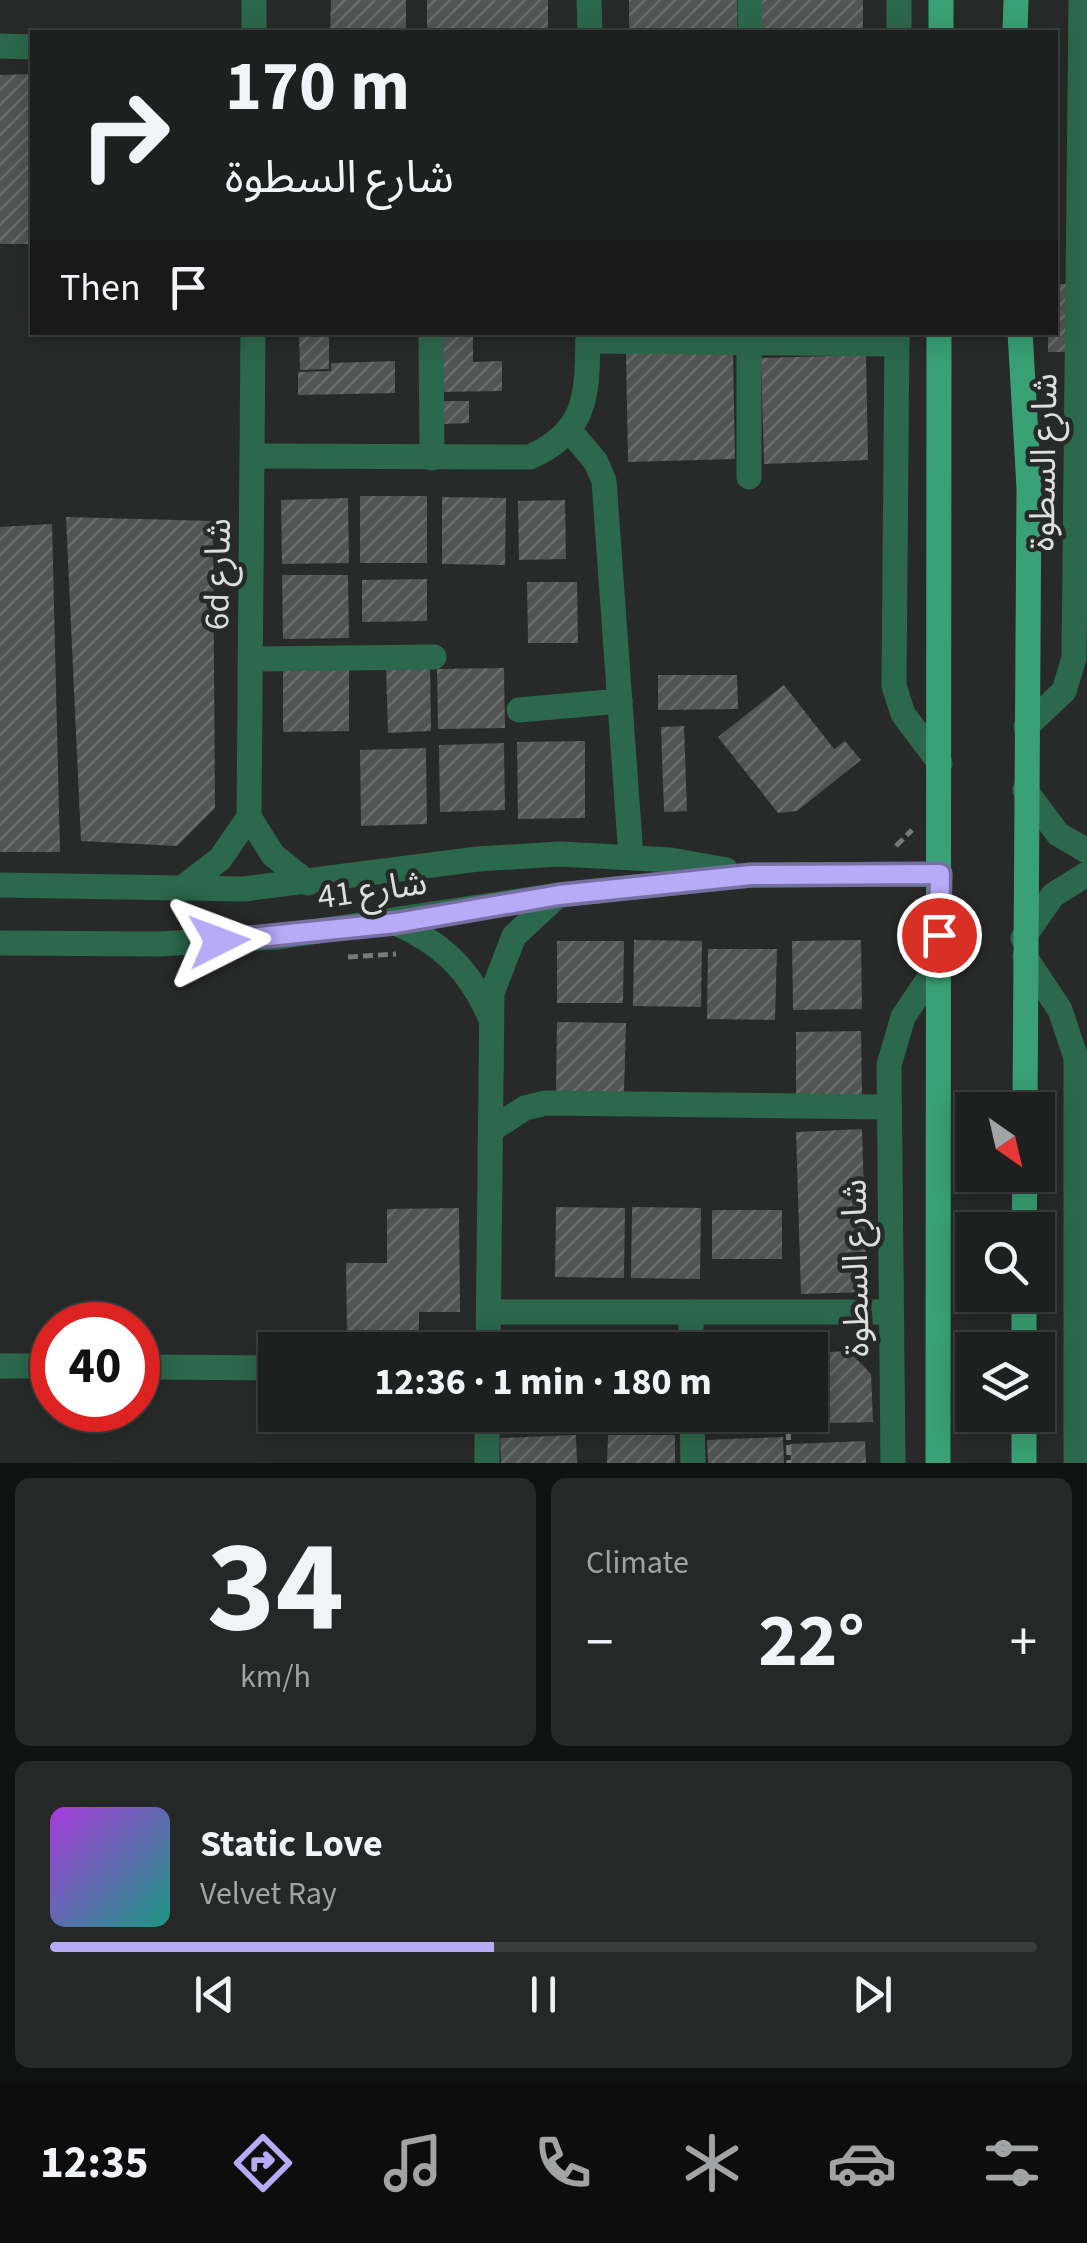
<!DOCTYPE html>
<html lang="en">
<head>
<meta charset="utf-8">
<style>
  body { margin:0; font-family:"Source Sans 3","Noto Sans Arabic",sans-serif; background:#262828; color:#f1f3f6; height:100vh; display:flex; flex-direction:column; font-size:38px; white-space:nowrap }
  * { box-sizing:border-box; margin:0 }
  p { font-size:32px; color:#a1a3a4 }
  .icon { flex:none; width:55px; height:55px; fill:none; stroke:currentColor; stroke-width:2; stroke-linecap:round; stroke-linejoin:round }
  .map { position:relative; height:1463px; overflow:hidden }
  .side { display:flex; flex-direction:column; gap:15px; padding:15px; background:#101211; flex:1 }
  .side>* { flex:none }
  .top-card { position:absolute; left:30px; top:30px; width:1028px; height:305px; border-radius:0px; box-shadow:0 5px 25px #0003,0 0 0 2px #3c3e3d; background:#1e201f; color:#f1f3f6; overflow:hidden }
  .needle { width:65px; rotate:146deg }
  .controls { position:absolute; left:955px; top:1092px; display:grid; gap:20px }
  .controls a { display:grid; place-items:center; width:100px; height:100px; border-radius:0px; background:#1e201f; box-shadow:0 5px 25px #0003,0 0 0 2px #3c3e3d; font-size:50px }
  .speed { position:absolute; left:30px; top:1302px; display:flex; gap:20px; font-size:50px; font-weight:700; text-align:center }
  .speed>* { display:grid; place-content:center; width:130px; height:130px; border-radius:50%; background:#1e201f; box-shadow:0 5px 25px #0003,0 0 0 2px #3c3e3d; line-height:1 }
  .speed .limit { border:15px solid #d22; background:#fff; color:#111 }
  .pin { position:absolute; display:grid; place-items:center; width:85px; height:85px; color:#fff; margin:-42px; border:5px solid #fff; border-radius:50%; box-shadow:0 2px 10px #0007 }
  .me { position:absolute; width:110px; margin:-55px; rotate:87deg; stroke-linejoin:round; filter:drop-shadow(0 0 8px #0008) }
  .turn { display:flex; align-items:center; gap:35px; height:210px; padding:0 30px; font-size:45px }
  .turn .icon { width:130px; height:130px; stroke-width:2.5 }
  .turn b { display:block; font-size:70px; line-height:85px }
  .then { display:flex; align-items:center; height:95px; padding:0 30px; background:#0003; gap:20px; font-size:38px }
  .big { font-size:75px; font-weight:700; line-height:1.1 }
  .side .widget { flex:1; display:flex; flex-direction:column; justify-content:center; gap:15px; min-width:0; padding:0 35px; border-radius:15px; background:#262828 }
  .side .dial { align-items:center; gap:0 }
  .dial b { font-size:130px; line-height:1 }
  .song { display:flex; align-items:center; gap:30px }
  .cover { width:120px; height:120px; border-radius:15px; background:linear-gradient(135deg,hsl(280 70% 55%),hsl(170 70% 35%)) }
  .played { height:10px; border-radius:5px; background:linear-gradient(90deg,#b7abf8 45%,#3c3e3d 45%) }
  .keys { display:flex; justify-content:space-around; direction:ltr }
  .heat { display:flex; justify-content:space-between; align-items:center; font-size:55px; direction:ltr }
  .side .tiles { flex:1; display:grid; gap:15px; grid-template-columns:1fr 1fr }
  .widget:last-child { grid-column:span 2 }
  .trip { position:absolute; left:258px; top:1332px; width:570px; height:100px; border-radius:0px; background:#1e201f; box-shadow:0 5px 25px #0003,0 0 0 2px #3c3e3d; font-weight:700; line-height:100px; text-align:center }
  .menu { display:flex; height:160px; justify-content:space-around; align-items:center; background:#0c0d0c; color:#a1a3a4 }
  .menu .icon { width:70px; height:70px }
  .menu .active { color:#b7abf8 }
  .menu b { font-size:45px; color:#f1f3f6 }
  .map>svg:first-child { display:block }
  .building { fill:url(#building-hatch) }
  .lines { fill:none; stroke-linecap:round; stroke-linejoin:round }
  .path { stroke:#797b7a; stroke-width:5; stroke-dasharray:10 5; stroke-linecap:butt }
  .minor { stroke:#2c684d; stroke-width:25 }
  .major { stroke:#39a175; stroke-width:25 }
  .route-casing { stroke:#776fa1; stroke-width:25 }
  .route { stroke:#b7abf8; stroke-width:18 }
  .labels { text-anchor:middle; stroke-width:9; stroke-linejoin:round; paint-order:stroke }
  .street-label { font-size:35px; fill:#dddfde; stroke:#282a29 }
</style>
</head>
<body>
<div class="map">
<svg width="1087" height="1463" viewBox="0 0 1087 1463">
  <defs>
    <pattern id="building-hatch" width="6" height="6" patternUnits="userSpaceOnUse" patternTransform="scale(2.5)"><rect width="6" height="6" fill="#535554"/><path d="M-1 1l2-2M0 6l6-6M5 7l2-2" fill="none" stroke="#6b6d6c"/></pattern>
  </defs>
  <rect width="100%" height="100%" fill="#282a29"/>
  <g class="building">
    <polygon points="331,0 406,0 406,32 330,32"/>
    <rect x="427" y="0" width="121" height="32"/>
    <rect x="629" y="0" width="108" height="32"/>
    <rect x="761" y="0" width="102" height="32"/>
    <polygon points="30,74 32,244 0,244 0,75"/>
    <polygon points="1055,284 1070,284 1069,352 1048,352 1048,332 1055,332"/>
    <polygon points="299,332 329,332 329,369 300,370"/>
    <polygon points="440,332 473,332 473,362 502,361 502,391 440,392"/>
    <polygon points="733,352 735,459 628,462 626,354"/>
    <polygon points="866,355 868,460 764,464 761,358"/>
    <polygon points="395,361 395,393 298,395 298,372 331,371 331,363"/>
    <polygon points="442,401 469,401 469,423 442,424"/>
    <rect x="360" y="496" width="67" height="67"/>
    <polygon points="442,497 506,498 505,565 442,564"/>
    <polygon points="348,498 349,563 282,564 281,500"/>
    <polygon points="565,500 566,559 519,560 518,501"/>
    <polygon points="66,517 213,521 215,808 177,846 81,841"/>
    <polygon points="52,524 60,852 0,852 0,527"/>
    <polygon points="282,575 348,575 349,638 283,639"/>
    <polygon points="427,579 427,621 362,622 362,580"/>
    <polygon points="527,582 577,582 578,643 528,643"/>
    <polygon points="430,665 431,731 388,733 386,666"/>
    <polygon points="283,666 349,666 349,731 283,732"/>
    <polygon points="504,668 505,728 438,729 437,669"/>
    <polygon points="658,675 737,675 738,709 658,710"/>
    <polygon points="784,685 834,749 845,741 861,760 797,811 778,813 718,737"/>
    <polygon points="684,726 687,811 664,812 661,727"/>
    <polygon points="585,741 585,818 518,819 517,742"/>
    <polygon points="504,743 505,810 440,812 439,745"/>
    <polygon points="426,748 427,824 361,826 360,750"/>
    <polygon points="634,940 702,941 701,1007 633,1006"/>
    <polygon points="861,940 862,1009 793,1010 792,941"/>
    <polygon points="557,941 624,941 623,1003 557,1003"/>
    <polygon points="708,949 777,949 775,1020 707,1019"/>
    <polygon points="557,1022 626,1023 624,1094 556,1093"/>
    <polygon points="861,1031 862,1095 796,1096 796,1032"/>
    <polygon points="862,1129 867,1292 801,1294 796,1132"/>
    <polygon points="556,1207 625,1208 624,1278 555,1277"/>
    <polygon points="632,1207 701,1208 700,1279 631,1278"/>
    <polygon points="459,1208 460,1312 419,1312 419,1332 347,1333 346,1263 387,1263 387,1209"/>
    <rect x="712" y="1210" width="70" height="49"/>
    <polygon points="849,1351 871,1374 873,1422 797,1424 797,1415 810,1415 810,1353"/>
    <polygon points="602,1415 678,1415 678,1423 602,1425"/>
    <polygon points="710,1415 786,1415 787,1429 711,1432"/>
    <polygon points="576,1435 577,1463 501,1463 500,1438"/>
    <polygon points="608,1435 675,1435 675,1463 607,1463"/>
    <polygon points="783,1437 784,1463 708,1463 707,1440"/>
    <polygon points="865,1441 866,1463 791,1463 790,1444"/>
  </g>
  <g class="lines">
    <g class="path">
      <polyline points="896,846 912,830"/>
      <polyline points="348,957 396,954"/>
      <polyline points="788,1415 789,1463"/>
    </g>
    <g class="minor">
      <polyline points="589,0 590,32"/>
      <polyline points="254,32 254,0"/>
      <polyline points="750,32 750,0"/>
      <polyline points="899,32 899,0"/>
      <polyline points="0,46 32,47"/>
      <polyline points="431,332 432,458"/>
      <polyline points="749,332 749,477"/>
      <polyline points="897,332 894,686 903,714 940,763"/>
      <polyline points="588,341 897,344"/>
      <polyline points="570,431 596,462 604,481 631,857"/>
      <path d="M253,456l277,1c60,-27 57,-66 58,-125"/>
      <polyline points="251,659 434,657"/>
      <polyline points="519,710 620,701"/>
      <polyline points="1026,727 1064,691 1074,658 1081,0"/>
      <polyline points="1025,790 1058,834 1087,851"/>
      <polyline points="249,817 273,855 308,883"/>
      <polyline points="0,885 244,889 478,859 560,854 671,860 726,870"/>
      <polyline points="181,889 220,859 249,817 253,332"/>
      <path d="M396,923c45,20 73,46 93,92"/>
      <polyline points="1023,938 1053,895 1087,874"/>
      <polyline points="0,943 158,944 279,937 559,895 751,875 940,874"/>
      <polyline points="1025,957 1060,1010 1076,1058 1076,1463"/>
      <polyline points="491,1130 525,1108 545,1103 887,1107"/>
      <polyline points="489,1312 891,1312"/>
      <polyline points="691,1312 691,1350"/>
      <polyline points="488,1350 492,993 514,936 555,898"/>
      <polyline points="0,1366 52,1366"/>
      <polyline points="138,1367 275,1368"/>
      <polyline points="692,1415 693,1463"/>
      <polyline points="487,1463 487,1415"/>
      <polyline points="893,1463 889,1065 903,1017 938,965"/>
    </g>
    <g class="major">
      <polyline points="941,32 941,0"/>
      <polyline points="1015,32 1016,0"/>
      <polyline points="1020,332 1029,488 1025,1110"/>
      <polyline points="1024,1230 1025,1175"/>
      <polyline points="1024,1350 1024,1295"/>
      <polyline points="938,1463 939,332"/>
      <polyline points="1024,1463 1024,1415"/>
    </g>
  </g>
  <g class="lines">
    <defs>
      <polyline id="route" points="219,941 396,923 559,895 751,875 940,874 939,935"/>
    </defs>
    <use href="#route" class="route-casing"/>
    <use href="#route" class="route"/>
  </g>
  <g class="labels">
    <g class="street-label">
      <text transform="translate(1043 462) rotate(-89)" y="12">شارع السطوة</text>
      <text transform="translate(217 574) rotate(-89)" y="12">6d شارع</text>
      <text transform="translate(372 889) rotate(-8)" y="12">شارع 41</text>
      <text transform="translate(855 1268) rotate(-91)" y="12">شارع السطوة</text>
    </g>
  </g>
</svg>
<div class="controls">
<a><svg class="needle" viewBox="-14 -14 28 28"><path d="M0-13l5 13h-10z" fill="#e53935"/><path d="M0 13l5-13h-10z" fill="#a1a3a4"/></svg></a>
<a><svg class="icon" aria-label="search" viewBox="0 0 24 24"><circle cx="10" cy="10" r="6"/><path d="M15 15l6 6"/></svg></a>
<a><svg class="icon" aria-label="layers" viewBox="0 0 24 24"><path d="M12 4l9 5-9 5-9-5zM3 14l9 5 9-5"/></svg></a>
</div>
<div class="speed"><div class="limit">40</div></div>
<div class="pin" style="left:939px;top:935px;background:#d93025"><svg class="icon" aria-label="arrive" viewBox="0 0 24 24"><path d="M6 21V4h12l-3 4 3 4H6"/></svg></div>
<svg class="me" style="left:219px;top:941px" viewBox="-20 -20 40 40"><path d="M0-17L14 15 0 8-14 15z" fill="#b7abf8" stroke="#fff" stroke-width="4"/></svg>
<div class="trip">12:36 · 1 min · 180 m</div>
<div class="top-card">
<div class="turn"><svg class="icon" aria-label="right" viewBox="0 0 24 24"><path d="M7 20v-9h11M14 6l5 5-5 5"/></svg><div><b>170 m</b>شارع السطوة</div></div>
<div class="then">Then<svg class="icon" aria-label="arrive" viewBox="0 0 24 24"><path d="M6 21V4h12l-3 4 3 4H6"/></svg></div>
</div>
</div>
<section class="side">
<div class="tiles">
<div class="widget dial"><b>34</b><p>km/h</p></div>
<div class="widget"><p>Climate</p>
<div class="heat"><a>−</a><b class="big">22°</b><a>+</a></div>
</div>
<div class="widget">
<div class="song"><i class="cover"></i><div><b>Static Love</b><p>Velvet Ray</p></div></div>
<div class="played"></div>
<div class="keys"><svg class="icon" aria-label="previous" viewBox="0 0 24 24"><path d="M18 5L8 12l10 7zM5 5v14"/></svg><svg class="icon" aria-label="pause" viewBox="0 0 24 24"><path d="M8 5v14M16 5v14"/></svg><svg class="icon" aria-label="next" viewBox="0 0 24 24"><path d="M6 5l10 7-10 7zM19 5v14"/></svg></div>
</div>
</div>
</section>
<nav class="menu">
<b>12:35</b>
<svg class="icon active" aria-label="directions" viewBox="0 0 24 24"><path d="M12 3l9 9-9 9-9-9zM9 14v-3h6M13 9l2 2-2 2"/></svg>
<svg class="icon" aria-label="music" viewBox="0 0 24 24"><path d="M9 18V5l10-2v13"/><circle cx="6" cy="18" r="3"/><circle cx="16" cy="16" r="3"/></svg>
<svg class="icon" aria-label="phone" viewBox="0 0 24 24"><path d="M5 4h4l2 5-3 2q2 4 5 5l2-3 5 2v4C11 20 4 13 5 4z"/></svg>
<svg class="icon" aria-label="climate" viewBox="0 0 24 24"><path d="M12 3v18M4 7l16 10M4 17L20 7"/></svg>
<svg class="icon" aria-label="car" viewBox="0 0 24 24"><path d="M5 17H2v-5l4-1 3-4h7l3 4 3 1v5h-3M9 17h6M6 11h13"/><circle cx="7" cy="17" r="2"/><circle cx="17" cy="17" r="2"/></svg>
<svg class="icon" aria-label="filters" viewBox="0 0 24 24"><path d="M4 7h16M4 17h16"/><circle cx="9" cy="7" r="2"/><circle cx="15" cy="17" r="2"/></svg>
</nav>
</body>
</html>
